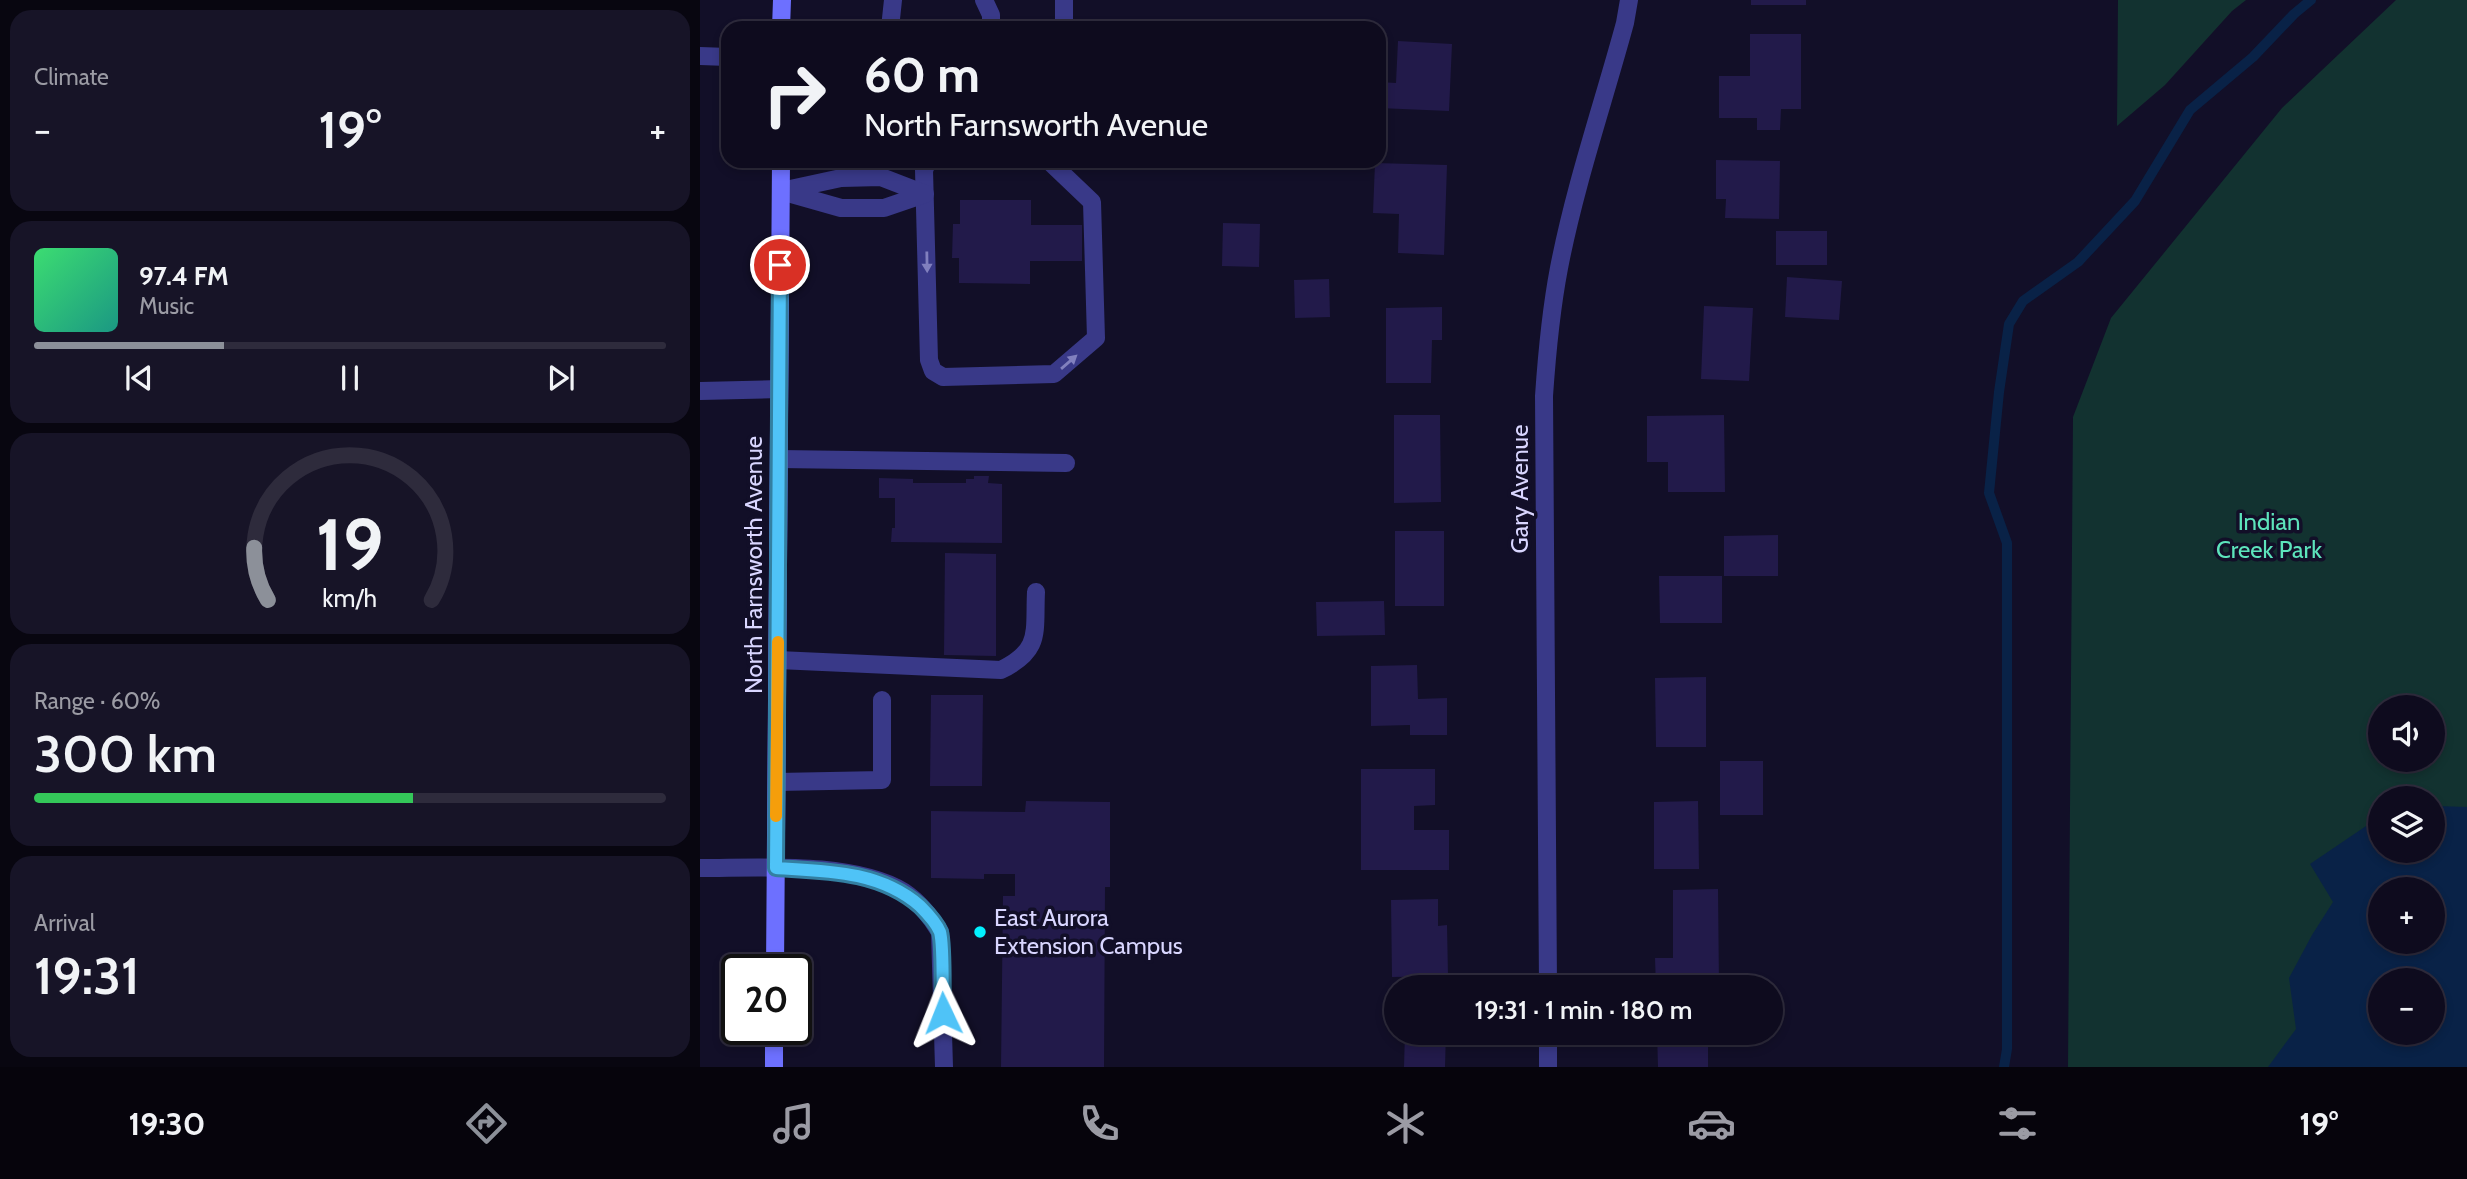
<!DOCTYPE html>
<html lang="en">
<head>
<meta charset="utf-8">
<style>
  body { margin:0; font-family:Cabin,sans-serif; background:#171427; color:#f1f3f6; height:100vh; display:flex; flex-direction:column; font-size:26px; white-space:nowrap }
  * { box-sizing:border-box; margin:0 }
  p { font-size:23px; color:#9b9ba4 }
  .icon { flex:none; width:38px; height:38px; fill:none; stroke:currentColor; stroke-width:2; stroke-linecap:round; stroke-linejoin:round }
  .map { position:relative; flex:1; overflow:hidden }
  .sheet { display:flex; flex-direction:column; gap:10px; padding:10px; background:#080610; width:700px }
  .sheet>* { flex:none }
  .hud { position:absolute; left:21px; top:21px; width:665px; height:147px; border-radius:21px; box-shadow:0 4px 10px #0003,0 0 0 2px #2e2b3c; background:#0e0b1e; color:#f1f3f6; overflow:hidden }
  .tools { position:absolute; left:1668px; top:695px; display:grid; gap:14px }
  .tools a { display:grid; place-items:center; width:77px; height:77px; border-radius:50%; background:#0e0b1e; box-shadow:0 4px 10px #0003,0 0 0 2px #2e2b3c; font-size:35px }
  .speed { position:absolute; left:21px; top:954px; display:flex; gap:14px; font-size:35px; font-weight:700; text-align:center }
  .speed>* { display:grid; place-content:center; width:91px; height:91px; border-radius:50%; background:#0e0b1e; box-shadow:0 4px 10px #0003,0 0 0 2px #2e2b3c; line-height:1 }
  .speed .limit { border:4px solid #111; border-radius:10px; background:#fff; color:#111 }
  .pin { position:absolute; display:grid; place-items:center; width:60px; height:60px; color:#fff; margin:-30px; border:4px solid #fff; border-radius:50%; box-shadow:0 2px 7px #0007 }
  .me { position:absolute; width:77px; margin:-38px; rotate:358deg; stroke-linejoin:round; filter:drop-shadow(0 0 5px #0008) }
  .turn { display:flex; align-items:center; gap:24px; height:147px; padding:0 28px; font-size:32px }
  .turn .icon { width:91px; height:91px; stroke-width:2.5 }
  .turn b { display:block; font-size:49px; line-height:60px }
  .big { font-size:52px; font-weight:600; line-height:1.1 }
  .sheet .tile { flex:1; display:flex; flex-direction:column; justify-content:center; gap:10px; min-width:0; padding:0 24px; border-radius:21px; background:#171427 }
  .sheet .dial { align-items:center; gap:0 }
  .dial svg { height:182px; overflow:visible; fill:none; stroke:#2e2b3c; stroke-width:7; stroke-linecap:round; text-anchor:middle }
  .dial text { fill:#f1f3f6; stroke:none }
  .song { display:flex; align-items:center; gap:21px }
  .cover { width:84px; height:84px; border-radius:10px; background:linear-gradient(135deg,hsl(140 70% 55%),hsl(170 70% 35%)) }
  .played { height:7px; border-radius:4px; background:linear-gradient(90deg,#8c9099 30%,#2e2b3c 30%) }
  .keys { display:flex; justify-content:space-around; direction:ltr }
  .heat { display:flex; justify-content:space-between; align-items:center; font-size:38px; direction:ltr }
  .charge { height:10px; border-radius:5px; background:linear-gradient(90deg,#34c759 60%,#2e2b3c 0) }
  .trip { position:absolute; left:684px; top:975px; width:399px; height:70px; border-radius:35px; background:#0e0b1e; box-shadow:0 4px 10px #0003,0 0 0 2px #2e2b3c; font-weight:600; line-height:70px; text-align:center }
  .dock { display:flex; height:112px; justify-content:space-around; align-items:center; background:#06040c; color:#9b9ba4 }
  .dock .icon { width:49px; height:49px }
  .dock .active { color:#8c9099 }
  .dock b { font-size:32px; color:#f1f3f6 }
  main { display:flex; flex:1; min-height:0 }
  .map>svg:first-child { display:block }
  .green { fill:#123230; fill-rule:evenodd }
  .water { fill:#092247; fill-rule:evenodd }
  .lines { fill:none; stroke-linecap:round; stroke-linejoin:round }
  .stream { stroke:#092247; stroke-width:10 }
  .building { fill:#221a4a }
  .service { stroke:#393988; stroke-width:18 }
  .minor { stroke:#393988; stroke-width:18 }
  .secondary { stroke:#6d70ff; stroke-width:18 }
  .oneway { fill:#8180be }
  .route-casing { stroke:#337fa1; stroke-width:18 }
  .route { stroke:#4fc3f7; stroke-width:12 }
  .slow { stroke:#f59e0b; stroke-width:12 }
  .poi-dot { fill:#02f1ff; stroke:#120f28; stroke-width:2.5 }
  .labels { text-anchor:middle; stroke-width:7; stroke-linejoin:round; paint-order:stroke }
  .street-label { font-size:24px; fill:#d9d6ff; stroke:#120f28 }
  .park-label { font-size:24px; fill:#5de4bc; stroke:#120f28 }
  .poi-label { font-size:24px; fill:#d9d6ff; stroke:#120f28; text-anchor:start }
</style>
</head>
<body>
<main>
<section class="sheet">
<div class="tile"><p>Climate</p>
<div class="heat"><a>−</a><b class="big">19°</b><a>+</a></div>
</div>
<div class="tile">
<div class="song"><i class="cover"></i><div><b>97.4 FM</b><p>Music</p></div></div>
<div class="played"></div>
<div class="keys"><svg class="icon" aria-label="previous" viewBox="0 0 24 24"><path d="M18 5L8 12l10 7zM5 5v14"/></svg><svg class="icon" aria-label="pause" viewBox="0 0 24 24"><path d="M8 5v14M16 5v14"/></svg><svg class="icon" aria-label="next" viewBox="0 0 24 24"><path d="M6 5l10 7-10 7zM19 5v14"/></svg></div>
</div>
<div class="tile dial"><svg viewBox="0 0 100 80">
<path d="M14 69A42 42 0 1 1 86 69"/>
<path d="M14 69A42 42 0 0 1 8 46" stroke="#8c9099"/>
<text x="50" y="56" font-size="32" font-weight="700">19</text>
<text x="50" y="72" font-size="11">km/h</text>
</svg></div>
<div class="tile"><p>Range · 60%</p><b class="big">300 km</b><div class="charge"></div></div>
<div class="tile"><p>Arrival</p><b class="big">19:31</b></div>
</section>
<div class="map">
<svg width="1767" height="1067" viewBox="0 0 1767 1067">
  <rect width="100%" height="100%" fill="#120f28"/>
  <g class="green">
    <polygon points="1418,0 1546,0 1532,11 1465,85 1417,126"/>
    <path d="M1696,0h71v1067h-399l5,-650 38,-99 171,-210zM1680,707h52v53h-52zM1680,798h52v52h-52zM1680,889h52v53h-52zM1680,980h52v52h-52z"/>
  </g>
  <path class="water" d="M1736,806l31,1v260h-199l28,-38 -7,-51 23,-43 21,-33 -23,-38 62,-42 8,4v24h52l1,-40zM1680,889h52v53h-52zM1680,980h52v52h-52z"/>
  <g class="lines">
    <polyline class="stream" points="1304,1067 1307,1049 1307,543 1289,493 1299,392 1309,324 1323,301 1378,262 1435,201 1490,110 1553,57 1594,14 1611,0"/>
  </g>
  <g class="building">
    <rect x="1051" y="0" width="55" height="5"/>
    <polygon points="1050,34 1101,34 1101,109 1081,109 1080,130 1057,130 1057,118 1019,118 1019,76 1050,76"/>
    <polygon points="698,41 752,44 749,111 679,108 679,82 696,83"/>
    <polygon points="1016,160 1080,161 1079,219 1025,218 1026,199 1016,199"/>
    <polygon points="675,163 747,165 744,255 698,253 699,214 673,213"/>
    <polygon points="260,200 331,200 331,225 382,225 382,261 330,261 330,284 259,283 259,258 252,258 253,224 260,224"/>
    <polygon points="523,223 560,224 559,267 522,266"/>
    <rect x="1076" y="231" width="51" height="34"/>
    <polygon points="1087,277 1142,281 1139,320 1085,317"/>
    <polygon points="629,279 630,317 595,318 594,280"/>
    <polygon points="1004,306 1053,308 1049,381 1001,379"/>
    <polygon points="742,307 742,340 732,340 731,383 686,383 686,308"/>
    <polygon points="694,415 740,415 741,502 694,503"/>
    <polygon points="1024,415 1025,492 968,492 968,462 947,462 947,416"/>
    <polygon points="274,476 289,476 288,483 302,484 302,543 191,542 192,528 195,528 195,498 179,498 179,478 213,479 213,483 266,483 266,479 274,479"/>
    <rect x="695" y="531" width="49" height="75"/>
    <polygon points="1078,535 1078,576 1024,576 1024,536"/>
    <polygon points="245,553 296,554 296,656 244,655"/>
    <polygon points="959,576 1022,576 1022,623 960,623"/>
    <polygon points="684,601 685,635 617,636 616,602"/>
    <polygon points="717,665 718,699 747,698 747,735 710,735 710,725 671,726 671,666"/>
    <polygon points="1006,677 1006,747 956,747 955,678"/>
    <polygon points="231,695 283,695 282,786 230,786"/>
    <rect x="1020" y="761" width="43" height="54"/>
    <polygon points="661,769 735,769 735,805 714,806 714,830 749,830 749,870 661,870"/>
    <polygon points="326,801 410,802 410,887 405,887 404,1067 301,1067 303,896 315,896 315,874 284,874 284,879 231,878 231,811 325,812"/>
    <polygon points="998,801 999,869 954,869 954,802"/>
    <polygon points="1018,889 1019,987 956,987 955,958 973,958 973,890"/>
    <polygon points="738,899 738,926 747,925 748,976 692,977 691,900"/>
    <polygon points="705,1032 746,1032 745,1067 704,1067"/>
    <polygon points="957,1032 1008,1032 1008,1067 958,1067"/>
  </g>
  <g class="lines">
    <g class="service">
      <polyline points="284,0 291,15 291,28"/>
      <polyline points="190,28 193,0"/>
      <polyline points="364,28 364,0"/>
      <polyline points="0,56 28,57"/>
      <polyline points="228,161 224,170 229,360 233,371 243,377 354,374 396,338 392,202 349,161"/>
      <polygon points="181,177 225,194 184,208 141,208 81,191 141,178"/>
      <polyline points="0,391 79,389"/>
      <polyline points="79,459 366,463"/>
      <path d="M78,660l223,10c41,-20 33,-38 35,-78"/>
      <polyline points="77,782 182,780 182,700"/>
      <path d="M0,868c59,0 153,-7 204,24 15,10 27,25 36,40l4,135"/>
    </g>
    <g class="minor">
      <path d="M848,987l-4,-591c3,-44 7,-86 15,-128 16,-83 44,-164 66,-245l4,-23"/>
      <polyline points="848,1032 848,1067"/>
    </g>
    <g class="secondary">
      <polyline points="81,28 82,0"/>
      <polyline points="75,970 81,161"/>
      <polyline points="74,1067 74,1029"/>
    </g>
  </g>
  <defs><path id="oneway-solid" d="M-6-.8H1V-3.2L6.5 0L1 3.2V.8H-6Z" transform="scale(1.75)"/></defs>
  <g class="oneway">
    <use href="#oneway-solid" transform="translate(227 262) rotate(89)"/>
    <use href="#oneway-solid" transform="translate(369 362) rotate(-41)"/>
  </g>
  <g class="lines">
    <defs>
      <path id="route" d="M80,265l-4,603c51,3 104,3 144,38 7,7 16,16 20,26 4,14 2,63 3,81"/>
    </defs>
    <use href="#route" class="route-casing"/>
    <use href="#route" class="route"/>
    <polyline class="slow" points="76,816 78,642"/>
  </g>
  <circle class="poi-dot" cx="280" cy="932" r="7"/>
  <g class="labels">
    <g class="street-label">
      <text transform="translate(820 489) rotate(-90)" y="8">Gary Avenue</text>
      <text transform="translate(54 565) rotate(-90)" y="8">North Farnsworth Avenue</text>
    </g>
    <g class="park-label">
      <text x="1569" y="530">Indian<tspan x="1569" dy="28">Creek Park</tspan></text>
    </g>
    <g class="poi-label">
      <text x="294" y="926">East Aurora<tspan x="294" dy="28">Extension Campus</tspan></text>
    </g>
  </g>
</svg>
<div class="tools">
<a><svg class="icon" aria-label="sound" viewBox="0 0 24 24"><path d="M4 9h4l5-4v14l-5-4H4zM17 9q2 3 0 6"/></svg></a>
<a><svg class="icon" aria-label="layers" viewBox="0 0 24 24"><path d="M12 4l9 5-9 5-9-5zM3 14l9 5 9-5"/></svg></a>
<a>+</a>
<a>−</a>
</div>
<div class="speed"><div class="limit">20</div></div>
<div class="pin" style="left:80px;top:265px;background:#d93025"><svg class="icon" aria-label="arrive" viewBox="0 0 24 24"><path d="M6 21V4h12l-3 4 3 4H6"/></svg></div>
<svg class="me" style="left:243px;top:1013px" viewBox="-20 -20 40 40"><path d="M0-17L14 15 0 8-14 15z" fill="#4fc3f7" stroke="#fff" stroke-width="4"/></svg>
<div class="trip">19:31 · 1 min · 180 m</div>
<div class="hud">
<div class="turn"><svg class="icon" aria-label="right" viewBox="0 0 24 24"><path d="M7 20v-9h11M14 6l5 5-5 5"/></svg><div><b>60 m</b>North Farnsworth Avenue</div></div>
</div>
</div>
</main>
<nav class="dock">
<b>19:30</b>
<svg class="icon active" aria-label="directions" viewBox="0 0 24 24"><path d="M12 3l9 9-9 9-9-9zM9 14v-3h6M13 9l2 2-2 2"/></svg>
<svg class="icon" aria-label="music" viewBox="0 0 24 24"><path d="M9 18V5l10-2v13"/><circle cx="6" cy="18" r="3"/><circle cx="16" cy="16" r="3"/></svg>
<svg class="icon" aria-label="phone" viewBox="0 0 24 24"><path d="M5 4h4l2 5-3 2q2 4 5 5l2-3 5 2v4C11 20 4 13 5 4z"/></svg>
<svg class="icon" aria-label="climate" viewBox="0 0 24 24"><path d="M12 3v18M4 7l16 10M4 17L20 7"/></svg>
<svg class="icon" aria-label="car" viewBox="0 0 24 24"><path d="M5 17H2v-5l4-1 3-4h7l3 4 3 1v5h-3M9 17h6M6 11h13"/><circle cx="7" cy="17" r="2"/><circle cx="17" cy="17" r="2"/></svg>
<svg class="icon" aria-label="filters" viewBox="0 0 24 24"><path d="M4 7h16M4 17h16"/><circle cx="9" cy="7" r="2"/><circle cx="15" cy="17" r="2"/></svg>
<b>19°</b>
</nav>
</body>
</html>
